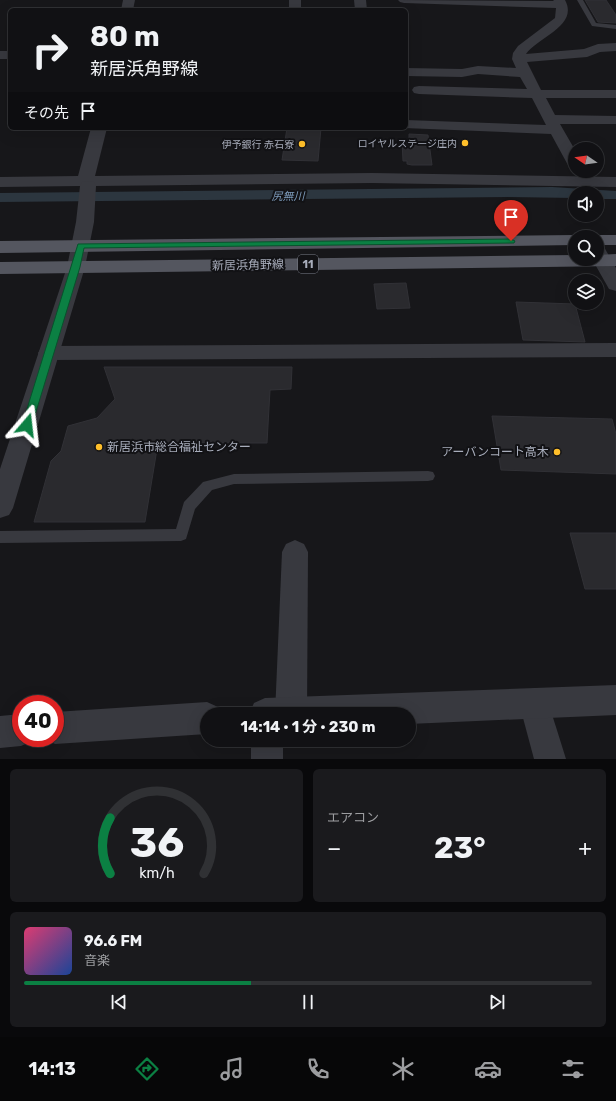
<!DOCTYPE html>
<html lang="ja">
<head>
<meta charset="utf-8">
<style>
  body { margin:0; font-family:Rubik,"Noto Sans JP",sans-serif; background:#1a1a1d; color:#f1f3f6; height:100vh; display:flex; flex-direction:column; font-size:15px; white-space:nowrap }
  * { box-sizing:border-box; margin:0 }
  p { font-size:13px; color:#9c9da0 }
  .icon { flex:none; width:22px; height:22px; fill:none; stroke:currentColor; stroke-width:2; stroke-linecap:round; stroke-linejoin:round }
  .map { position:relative; height:759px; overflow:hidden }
  .panel { display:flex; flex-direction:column; gap:10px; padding:10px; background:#09090b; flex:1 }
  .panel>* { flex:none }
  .hud { position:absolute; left:8px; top:8px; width:400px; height:122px; border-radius:6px; box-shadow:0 4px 16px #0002,0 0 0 1px #303134; background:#111114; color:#f1f3f6; overflow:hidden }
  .needle { width:26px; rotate:283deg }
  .controls { position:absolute; left:568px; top:142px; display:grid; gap:8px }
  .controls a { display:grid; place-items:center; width:36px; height:36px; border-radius:50%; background:#111114; box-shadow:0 4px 16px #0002,0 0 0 1px #303134; font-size:20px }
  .speed { position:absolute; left:12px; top:695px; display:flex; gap:8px; font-size:20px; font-weight:700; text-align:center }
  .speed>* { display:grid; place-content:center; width:52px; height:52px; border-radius:50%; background:#111114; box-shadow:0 4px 16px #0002,0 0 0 1px #303134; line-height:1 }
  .speed .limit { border:6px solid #d22; background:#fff; color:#111 }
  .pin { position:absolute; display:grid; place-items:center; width:34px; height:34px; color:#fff; margin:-41px -17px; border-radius:50% 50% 50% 0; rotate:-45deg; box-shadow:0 0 4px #0007 }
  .pin .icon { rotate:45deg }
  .me { position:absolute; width:44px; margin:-22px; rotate:17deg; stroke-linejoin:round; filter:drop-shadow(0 0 3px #0008) }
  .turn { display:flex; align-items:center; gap:14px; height:84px; padding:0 16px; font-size:18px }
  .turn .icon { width:52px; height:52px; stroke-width:2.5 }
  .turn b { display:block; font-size:28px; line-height:34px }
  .then { display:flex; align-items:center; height:38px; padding:0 16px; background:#0003; gap:8px; font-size:15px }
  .big { font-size:30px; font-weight:700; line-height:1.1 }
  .panel .widget { flex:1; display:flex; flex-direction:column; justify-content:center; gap:6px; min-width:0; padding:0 14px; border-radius:6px; background:#1a1a1d }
  .panel .dial { align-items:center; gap:0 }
  .dial svg { height:104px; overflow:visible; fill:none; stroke:#303134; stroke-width:7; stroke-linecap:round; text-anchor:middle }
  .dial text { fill:#f1f3f6; stroke:none }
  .song { display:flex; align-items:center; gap:12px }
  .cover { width:48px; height:48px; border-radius:6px; background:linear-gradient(135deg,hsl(340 70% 55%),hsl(220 70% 35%)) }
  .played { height:4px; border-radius:2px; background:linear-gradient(90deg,#0b8043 40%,#303134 40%) }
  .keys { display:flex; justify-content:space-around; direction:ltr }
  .heat { display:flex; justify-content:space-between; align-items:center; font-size:22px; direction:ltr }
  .panel .tiles { flex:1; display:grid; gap:10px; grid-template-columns:1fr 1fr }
  .widget:last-child { grid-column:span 2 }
  .trip { position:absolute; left:200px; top:707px; width:216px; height:40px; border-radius:20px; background:#111114; box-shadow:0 4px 16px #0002,0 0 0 1px #303134; font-weight:700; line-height:40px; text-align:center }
  .tabs { display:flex; height:64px; justify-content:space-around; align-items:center; background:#070708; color:#9c9da0 }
  .tabs .icon { width:28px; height:28px }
  .tabs .on { color:#0b8043 }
  .tabs b { font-size:18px; color:#f1f3f6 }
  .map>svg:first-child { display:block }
  .water { fill:#2c363f }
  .building { fill:#2a2a2e; stroke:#313136 }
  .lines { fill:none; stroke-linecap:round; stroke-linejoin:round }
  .service { fill:#38393f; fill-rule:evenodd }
  .minor { fill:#38393f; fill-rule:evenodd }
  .tertiary { fill:#38393f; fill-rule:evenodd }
  .primary { fill:#54565f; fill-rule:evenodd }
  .route { fill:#0b8043; stroke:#07532c }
  .poi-dot { fill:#ffbf2a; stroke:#121215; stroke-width:1.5 }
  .labels { text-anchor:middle; stroke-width:4; stroke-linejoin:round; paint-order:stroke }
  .far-poi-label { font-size:10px; fill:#a8adbb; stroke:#121215; text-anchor:end }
  .far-water-label { font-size:11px; font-style:italic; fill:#7c9ab9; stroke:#121215 }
  .shield { fill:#121215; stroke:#7b7e89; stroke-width:1 }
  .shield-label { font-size:11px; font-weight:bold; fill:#a8adbb }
  .street-label { font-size:12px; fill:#a8adbb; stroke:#121215 }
  .poi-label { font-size:12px; fill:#a8adbb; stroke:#121215; text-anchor:start }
</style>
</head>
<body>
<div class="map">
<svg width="616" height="759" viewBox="0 0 616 759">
  <rect width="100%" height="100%" fill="#17171a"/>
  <polygon class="water" points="552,187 616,191 616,199 597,199 597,193 575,193 575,198 509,197 0,202 0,193"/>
  <g class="building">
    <polygon points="585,0 606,0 616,15 616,23 598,22"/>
    <polygon points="287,128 321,128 318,161 282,160"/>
    <polygon points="409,134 428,135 432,165 412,165 407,164 407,161 403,161 402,141 409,141"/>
    <polygon points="406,283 410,308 377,309 374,284"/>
    <polygon points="516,302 575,304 585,342 523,340"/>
    <polygon points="104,367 292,367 291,389 270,390 267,443 158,443 145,522 34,522 51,461 61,451 68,426 97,418 115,399"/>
    <polygon points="492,416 612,419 616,434 616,474 501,470"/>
    <polygon points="570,533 616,533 616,589 585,589"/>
  </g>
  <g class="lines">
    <g class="service">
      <polygon points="577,0 583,0 596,23 616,25 616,29 592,26"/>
      <polygon points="428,471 433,472 435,476 433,480 428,481 234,484 212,490 195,509 186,539 181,541 0,543 0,531 176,529 184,502 203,482 234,474"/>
    </g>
    <g class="minor">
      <polygon points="123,0 135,0 133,10 121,10"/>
      <rect x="289" y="0" width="12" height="10"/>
      <polygon points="354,0 366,0 367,10 355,10"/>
      <path d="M398,0l156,1 -1,-1h12c14,26 -27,37 -39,54l58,-5 14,-5 18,-1v8l-16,1 -13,5 -60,5 14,28h75v8h-70l9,17 61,1v8h-56l15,26v19l-6,-2 -18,-33 -147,-6h2v-8l140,5 -14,-27 -113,-4 -5,-1 -2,-3 2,-3 5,-1 108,3 -7,-12 -42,-3 -16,3 -56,-1v-8l56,1 16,-3 38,2 -4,-9 1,-6 5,-7 37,-28 1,-10 -152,-5 -4,-1z"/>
      <rect x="0" y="51" width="10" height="8"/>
      <path d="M91,128h16l-12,48 277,-3 244,4v10l-244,-4 -276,3 -2,4c-6,1 -10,1 -14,-4l-80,1v-10l78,-1z"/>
      <polygon points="616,343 616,357 49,360 41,358 38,353 41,348 49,346"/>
      <polygon points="295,540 304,544 308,552 307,714 275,714 282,552 286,544"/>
      <polygon points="534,688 545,692 566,759 534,759 519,703 523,692"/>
      <rect x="251" y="740" width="32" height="19"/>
    </g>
    <g class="tertiary">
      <polygon points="88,181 94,182 96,186 94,222 85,267 13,508 9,515 0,518 0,469 67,267 76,222 80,186 82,182"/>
      <polygon points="597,245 604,247 616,268 616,291 609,289 592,259 597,259"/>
      <polygon points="616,685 616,715 409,724 409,714 249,714 254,703 265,698"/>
      <polygon points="207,702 218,707 221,714 207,714 207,734 55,744 43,738 55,738 55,712"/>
      <polygon points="21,714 21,738 34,738 32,741 21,746 0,748 0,716"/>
    </g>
    <g class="primary">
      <polygon points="575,235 582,237 575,237 575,245 0,253 0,241"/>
      <polygon points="597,235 616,235 616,245 597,245 597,237 590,237"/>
      <polygon points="616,254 616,266 0,274 0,262 575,255 575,259 597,259 597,255"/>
    </g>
  </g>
  <polygon class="route" points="511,239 515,241 514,243 84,248 80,267 32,425 27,429 22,425 78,244"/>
  <g class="poi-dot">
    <circle cx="465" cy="143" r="4"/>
    <circle cx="302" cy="144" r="4"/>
    <circle cx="99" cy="447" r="4"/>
    <circle cx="557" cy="452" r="4"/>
  </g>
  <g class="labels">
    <g class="far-poi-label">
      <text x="457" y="147">ロイヤルステージ庄内</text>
      <text x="294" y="148">伊予銀行 赤石寮</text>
    </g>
    <g class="far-water-label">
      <text x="288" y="200">尻無川</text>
    </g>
    <rect class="shield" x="298" y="255" width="20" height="18" rx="3"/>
    <g class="shield-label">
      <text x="308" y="268">11</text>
    </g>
    <g class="street-label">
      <text transform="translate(248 265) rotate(-1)" y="4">新居浜角野線</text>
    </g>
    <g class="poi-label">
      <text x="107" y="451">新居浜市総合福祉センター</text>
      <text x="549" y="456" text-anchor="end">アーバンコート高木</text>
    </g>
  </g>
</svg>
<div class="controls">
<a><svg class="needle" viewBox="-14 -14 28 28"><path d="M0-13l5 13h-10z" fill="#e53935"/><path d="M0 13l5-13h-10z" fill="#9c9da0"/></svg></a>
<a><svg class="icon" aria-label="sound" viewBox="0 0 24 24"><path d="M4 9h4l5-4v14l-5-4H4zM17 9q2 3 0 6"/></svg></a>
<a><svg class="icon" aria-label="search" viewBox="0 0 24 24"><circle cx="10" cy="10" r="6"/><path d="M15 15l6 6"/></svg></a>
<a><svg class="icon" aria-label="layers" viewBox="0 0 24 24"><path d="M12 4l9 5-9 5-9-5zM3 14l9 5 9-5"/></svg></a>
</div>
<div class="speed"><div class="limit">40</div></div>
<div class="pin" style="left:511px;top:241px;background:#d93025"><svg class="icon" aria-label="arrive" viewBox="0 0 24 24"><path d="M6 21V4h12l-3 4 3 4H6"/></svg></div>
<svg class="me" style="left:27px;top:425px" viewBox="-20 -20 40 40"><path d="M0-17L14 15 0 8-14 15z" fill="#0b8043" stroke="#fff" stroke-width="4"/></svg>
<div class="trip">14:14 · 1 分 · 230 m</div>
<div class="hud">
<div class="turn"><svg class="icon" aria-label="right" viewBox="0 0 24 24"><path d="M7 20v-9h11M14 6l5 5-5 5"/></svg><div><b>80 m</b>新居浜角野線</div></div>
<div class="then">その先<svg class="icon" aria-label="arrive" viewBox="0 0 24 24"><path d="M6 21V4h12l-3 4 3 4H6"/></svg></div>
</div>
</div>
<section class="panel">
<div class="tiles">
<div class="widget dial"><svg viewBox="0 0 100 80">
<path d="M14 69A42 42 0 1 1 86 69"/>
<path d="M14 69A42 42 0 0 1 14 26" stroke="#0b8043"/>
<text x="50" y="56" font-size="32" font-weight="700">36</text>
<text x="50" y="72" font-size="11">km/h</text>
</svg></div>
<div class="widget"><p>エアコン</p>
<div class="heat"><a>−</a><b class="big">23°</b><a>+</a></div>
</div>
<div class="widget">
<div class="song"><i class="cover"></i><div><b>96.6 FM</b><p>音楽</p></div></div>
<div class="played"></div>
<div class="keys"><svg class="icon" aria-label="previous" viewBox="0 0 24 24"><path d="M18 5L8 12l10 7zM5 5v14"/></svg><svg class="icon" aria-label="pause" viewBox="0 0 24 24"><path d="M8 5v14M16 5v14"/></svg><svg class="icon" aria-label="next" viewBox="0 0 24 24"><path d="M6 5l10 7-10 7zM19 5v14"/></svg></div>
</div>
</div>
</section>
<nav class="tabs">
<b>14:13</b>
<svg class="icon on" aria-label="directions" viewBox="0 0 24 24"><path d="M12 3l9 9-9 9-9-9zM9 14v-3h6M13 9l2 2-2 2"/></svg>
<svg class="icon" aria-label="music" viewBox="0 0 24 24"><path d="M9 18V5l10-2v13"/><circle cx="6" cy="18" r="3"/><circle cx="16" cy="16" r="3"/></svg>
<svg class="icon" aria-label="phone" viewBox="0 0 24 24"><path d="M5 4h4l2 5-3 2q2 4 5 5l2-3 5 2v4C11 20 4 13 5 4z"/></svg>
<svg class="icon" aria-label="climate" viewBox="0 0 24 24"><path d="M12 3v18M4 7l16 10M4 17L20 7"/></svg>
<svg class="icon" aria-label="car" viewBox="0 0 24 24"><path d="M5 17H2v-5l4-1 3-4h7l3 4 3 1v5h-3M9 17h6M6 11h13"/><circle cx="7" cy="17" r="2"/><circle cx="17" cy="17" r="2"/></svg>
<svg class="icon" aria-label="filters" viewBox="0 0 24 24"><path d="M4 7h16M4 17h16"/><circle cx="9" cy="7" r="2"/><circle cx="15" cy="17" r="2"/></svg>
</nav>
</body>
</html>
